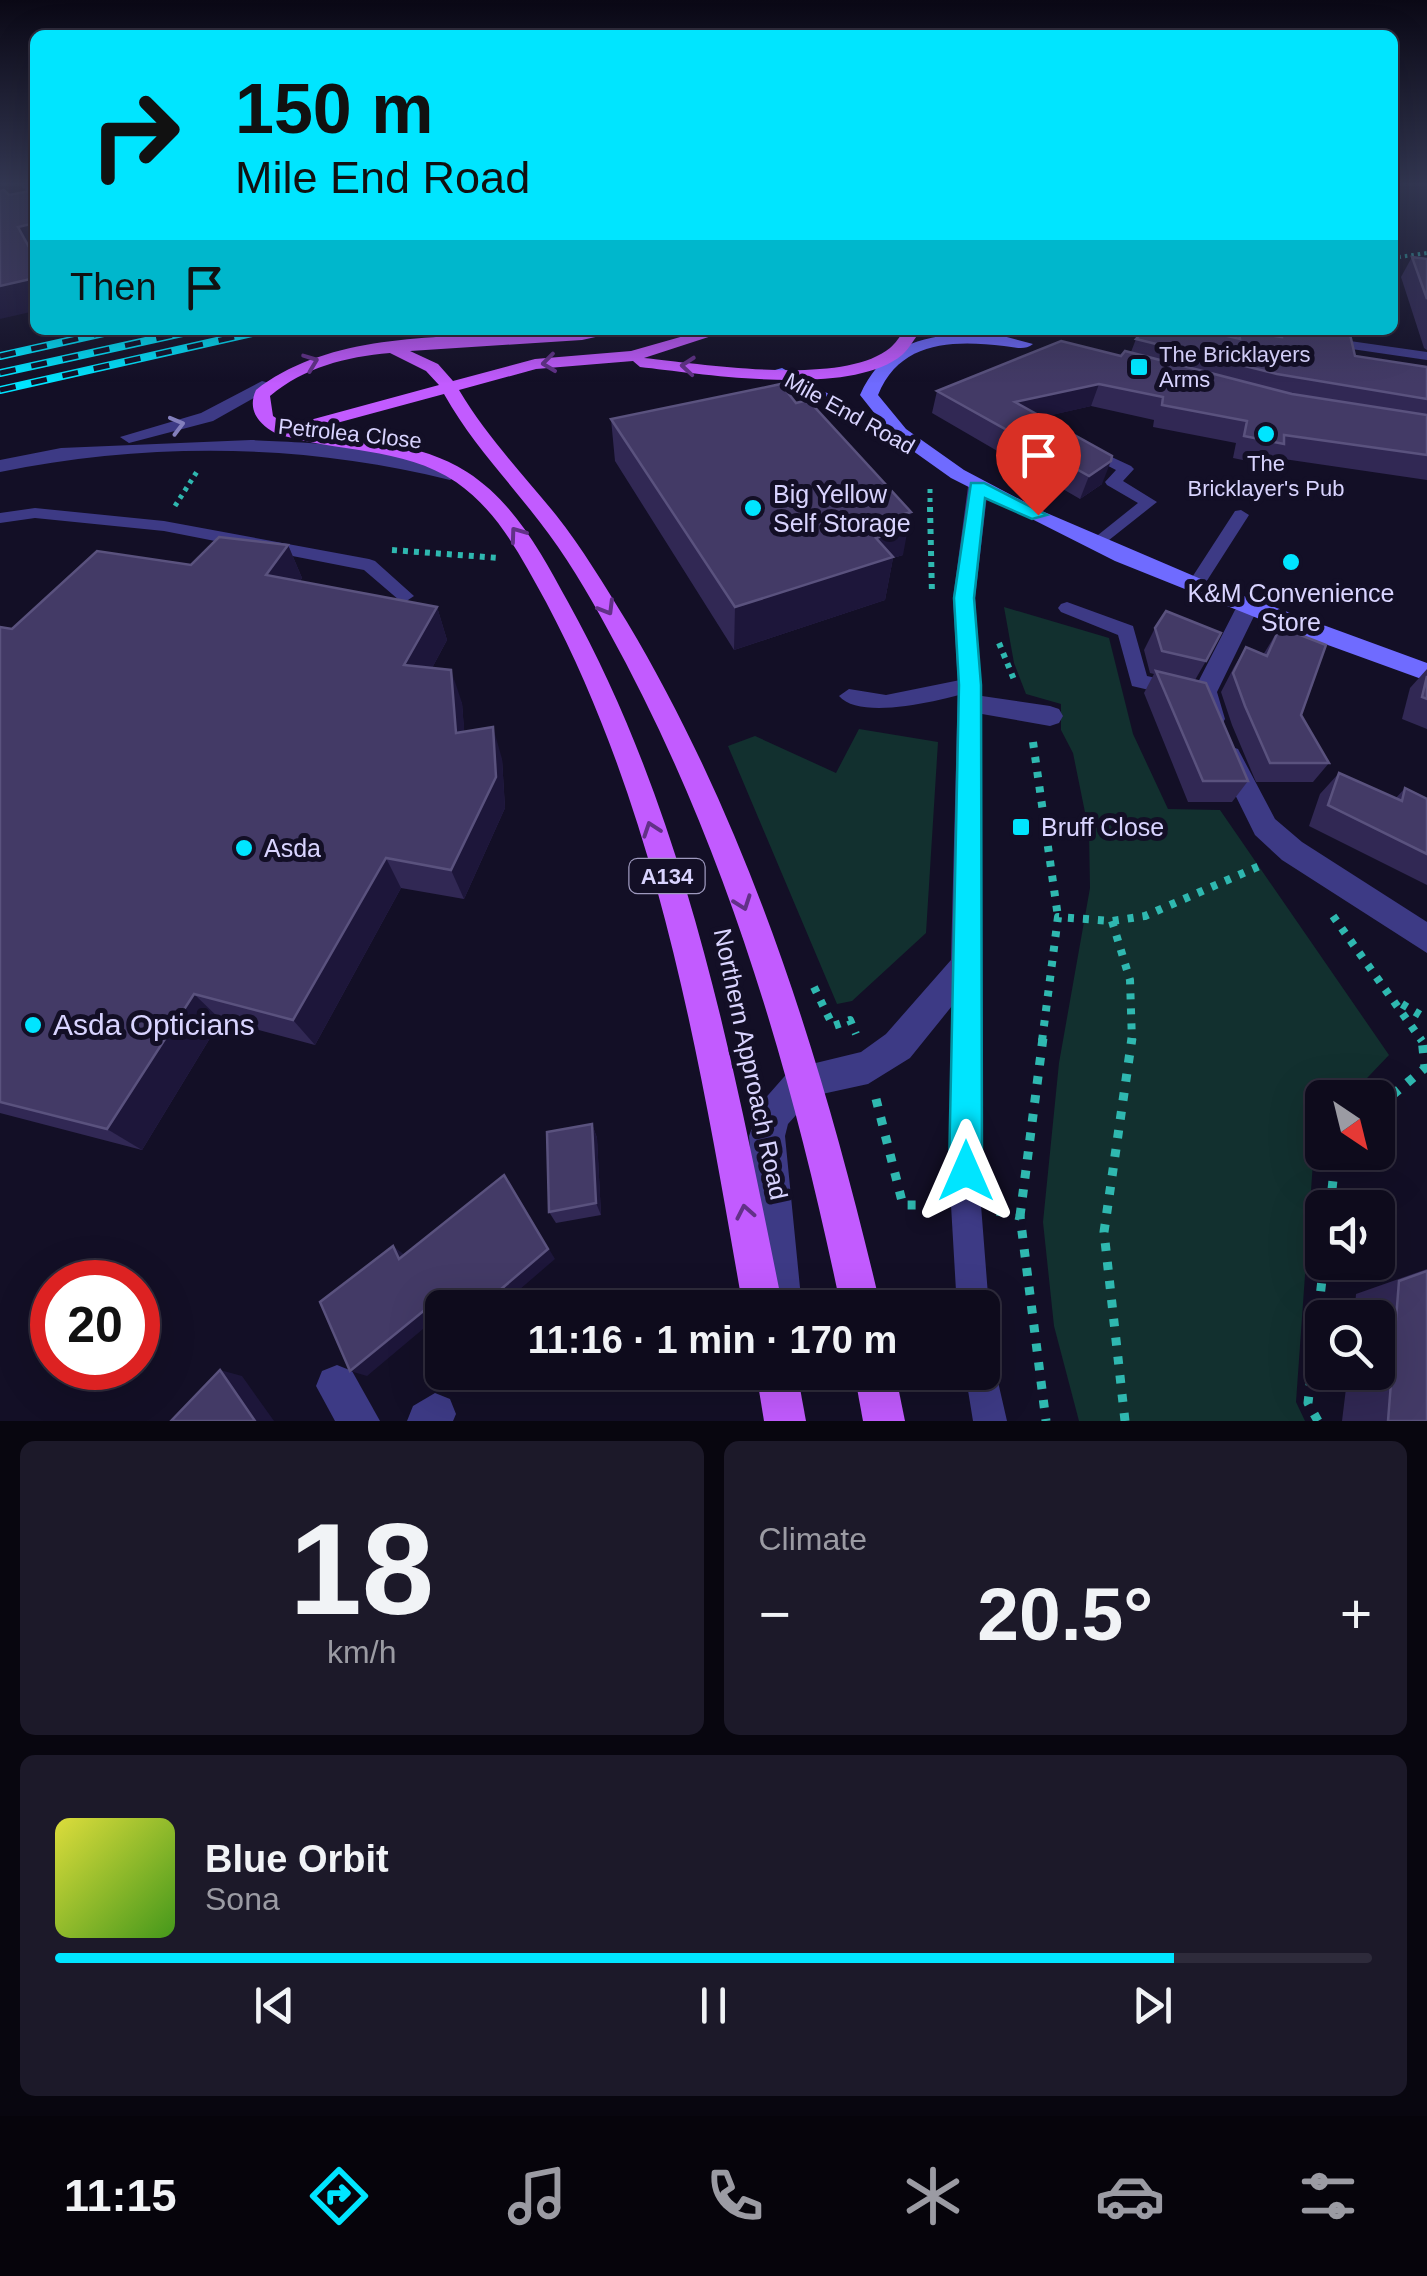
<!DOCTYPE html>
<html lang="en">
<head>
<meta charset="utf-8">
<style>
  body { margin:0; font-family:Arial,sans-serif; background:#1c1929; color:#f1f3f6; height:100vh; display:flex; flex-direction:column; font-size:38px; white-space:nowrap }
  * { box-sizing:border-box; margin:0 }
  p { font-size:32px; color:#9b9ba3 }
  .icon { flex:none; width:55px; height:55px; fill:none; stroke:currentColor; stroke-width:2; stroke-linecap:round; stroke-linejoin:round }
  .map { position:relative; height:1421px; overflow:hidden }
  .panel { display:flex; flex-direction:column; gap:20px; padding:20px; background:#08060f; flex:1 }
  .panel>* { flex:none }
  .top-card { position:absolute; left:30px; top:30px; width:1368px; height:305px; border-radius:15px; box-shadow:0 10px 40px #0002,0 0 0 2px #2e2b3b; background:#00e5ff; color:#111; overflow:hidden }
  .needle { width:65px; rotate:145deg }
  .controls { position:absolute; left:1305px; top:1080px; display:grid; gap:20px }
  .controls a { display:grid; place-items:center; width:90px; height:90px; border-radius:15px; background:#0e0b1c; box-shadow:0 10px 40px #0002,0 0 0 2px #2e2b3b; font-size:50px }
  .speed { position:absolute; left:30px; top:1260px; display:flex; gap:20px; font-size:50px; font-weight:700; text-align:center }
  .speed>* { display:grid; place-content:center; width:130px; height:130px; border-radius:50%; background:#0e0b1c; box-shadow:0 10px 40px #0002,0 0 0 2px #2e2b3b; line-height:1 }
  .speed .limit { border:15px solid #d22; background:#fff; color:#111 }
  .pin { position:absolute; display:grid; place-items:center; width:85px; height:85px; color:#fff; margin:-102px -42px; border-radius:50% 50% 50% 0; rotate:-45deg; box-shadow:0 0 10px #0007 }
  .pin .icon { rotate:45deg }
  .me { position:absolute; width:110px; margin:-55px; rotate:0deg; stroke-linejoin:round; filter:drop-shadow(0 0 8px #0008) }
  .turn { display:flex; align-items:center; gap:35px; height:210px; padding:0 40px; font-size:45px }
  .turn .icon { width:130px; height:130px; stroke-width:2.5 }
  .turn b { display:block; font-size:70px; line-height:85px }
  .then { display:flex; align-items:center; height:95px; padding:0 40px; background:#0003; gap:20px; font-size:38px }
  .big { font-size:75px; font-weight:800; line-height:1.1 }
  .panel .card { flex:1; display:flex; flex-direction:column; justify-content:center; gap:15px; min-width:0; padding:0 35px; border-radius:15px; background:#1c1929 }
  .panel .dial { align-items:center; gap:0 }
  .dial b { font-size:130px; line-height:1 }
  .song { display:flex; align-items:center; gap:30px }
  .cover { width:120px; height:120px; border-radius:15px; background:linear-gradient(135deg,hsl(60 70% 55%),hsl(100 70% 35%)) }
  .played { height:10px; border-radius:5px; background:linear-gradient(90deg,#00e5ff 85%,#2e2b3b 85%) }
  .keys { display:flex; justify-content:space-around; direction:ltr }
  .heat { display:flex; justify-content:space-between; align-items:center; font-size:55px; direction:ltr }
  .panel .tiles { flex:1; display:grid; gap:20px; grid-template-columns:1fr 1fr }
  .card:last-child { grid-column:span 2 }
  .trip { position:absolute; left:425px; top:1290px; width:575px; height:100px; border-radius:15px; background:#0e0b1c; box-shadow:0 10px 40px #0002,0 0 0 2px #2e2b3b; font-weight:800; line-height:100px; text-align:center }
  .dock { display:flex; height:160px; justify-content:space-around; align-items:center; background:#06040b; color:#9b9ba3 }
  .dock .icon { width:70px; height:70px }
  .dock .on { color:#00e5ff }
  .dock b { font-size:45px; color:#f1f3f6 }
  .map>svg:first-child { display:block }
  .green { fill:#12302f }
  .lines { fill:none; stroke-linecap:round; stroke-linejoin:round }
  .path-far4 { stroke:#2fb8b0; stroke-width:4; stroke-dasharray:2.5 4; stroke-linecap:butt }
  .path-far3 { stroke:#2fb8b0; stroke-width:5; stroke-dasharray:4 5; stroke-linecap:butt }
  .path-far2 { stroke:#2fb8b0; stroke-width:6; stroke-dasharray:5 6; stroke-linecap:butt }
  .path-far1 { stroke:#2fb8b0; stroke-width:8; stroke-dasharray:6 9; stroke-linecap:butt }
  .path { stroke:#2fb8b0; stroke-width:9; stroke-dasharray:8 11; stroke-linecap:butt }
  .lane { fill:#3d3a85; fill-rule:evenodd }
  .street { fill:#3d3a85; fill-rule:evenodd }
  .secondary { fill:#6f6bff; fill-rule:evenodd }
  .primary { fill:#c25bff; fill-rule:evenodd }
  .rail-casing { stroke:#00e5ff; stroke-width:8 }
  .rail { stroke:#130f26; stroke-width:5; stroke-dasharray:16; stroke-linecap:butt }
  .wall { fill:#312854 }
  .shaded-wall { fill:#1d163a }
  .building { fill:#433a66; stroke:#5a527e; stroke-width:2.5 }
  .oneway { stroke:#623188 }
  .oneway2 { stroke:#837fbc }
  .route { fill:#00e5ff; stroke:#0095a6; stroke-width:2.5 }
  .poi-dot { fill:#00e5ff; stroke:#130f26; stroke-width:4 }
  .labels { text-anchor:middle; stroke-width:10; stroke-linejoin:round; paint-order:stroke }
  .far-poi-label { font-size:22px; fill:#d9d4ff; stroke:#130f26; text-anchor:start }
  .far-street-label { font-size:22px; fill:#d9d4ff; stroke:#130f26 }
  .shield { fill:#130f26; stroke:#9e99be; stroke-width:2.5 }
  .shield-label { font-size:22px; font-weight:bold; fill:#d9d4ff }
  .poi-label { font-size:25px; fill:#d9d4ff; stroke:#130f26; text-anchor:start }
  .street-label { font-size:25px; fill:#d9d4ff; stroke:#130f26 }
  .near-poi-label { font-size:30px; fill:#d9d4ff; stroke:#130f26; text-anchor:start }
</style>
</head>
<body>
<div class="map">
<svg width="1427" height="1421" viewBox="0 0 1427 1421">
  <rect width="100%" height="100%" fill="#130f26"/>
  <g class="green">
    <polygon points="1004,607 1109,638 1133,734 1168,809 1220,810 1389,1055 1349,1097 1322,1098 1322,1126 1315,1134 1296,1402 1305,1421 1079,1421 1054,1326 1043,1222 1059,1063 1090,888 1089,832 1073,753 1061,730 1061,704 1026,694 1014,663"/>
    <polygon points="859,729 938,742 926,933 852,1001 837,1004 728,746 755,736 836,773"/>
  </g>
  <g class="lines">
    <polyline class="path-far4" points="1392,258 1427,253"/>
    <g class="path-far3">
      <polyline points="930,489 930,510"/>
      <polyline points="175,506 198,470"/>
    </g>
    <g class="path-far2">
      <polyline points="930,507 932,595"/>
      <polyline points="392,550 499,558"/>
      <polyline points="999,643 1015,682"/>
    </g>
    <g class="path-far1">
      <polyline points="1033,742 1058,917"/>
      <polyline points="1333,916 1422,1041"/>
      <polyline points="1112,921 1130,980 1132,1041"/>
      <polyline points="814,987 833,1026 850,1020 856,1034"/>
      <polyline points="1402,1004 1427,1019"/>
      <polyline points="1042,1041 1058,917 1112,921 1145,916 1264,864"/>
    </g>
    <g class="path">
      <polyline points="876,1099 903,1205 936,1205"/>
      <polyline points="1378,1107 1425,1068 1422,1038"/>
      <polyline points="1330,1208 1336,1152"/>
      <polyline points="997,1211 1020,1216 1046,1421"/>
      <polyline points="1020,1216 1043,1038"/>
      <polyline points="1125,1421 1104,1232 1132,1038"/>
      <polyline points="1318,1421 1308,1403 1324,1262"/>
    </g>
    <g class="lane">
      <polygon points="1336,339 1427,352 1427,360 1331,346 1331,340"/>
      <polygon points="1088,446 1131,466 1134,469 1123,481 1157,502 1099,548 1093,547 1093,539 1138,503 1107,485 1105,482 1116,470 1083,453 1081,450"/>
      <polygon points="35,508 164,521 369,559 375,561 414,596 405,602 399,600 364,570 164,531 35,518 0,523 0,513"/>
      <polygon points="1241,510 1249,515 1201,590 1189,590 1186,586 1189,582 1235,511"/>
      <polygon points="1067,602 1133,626 1147,676 1182,684 1185,689 1182,694 1175,696 1132,686 1118,635 1061,612 1058,608 1061,604"/>
      <path d="M970,678l10,7 -3,5c-30,9 -116,32 -138,6l10,-7 37,6z"/>
      <polygon points="966,953 975,957 978,965 981,1205 989,1308 982,1320 982,1308 957,1308 951,1205 954,965 957,957"/>
      <polygon points="982,1356 993,1360 1007,1421 973,1421 965,1372 982,1372"/>
    </g>
    <g class="street">
      <polygon points="20,185 33,185 35,198"/>
      <polygon points="262,381 277,385 213,421 129,443 120,437 201,413"/>
      <path d="M251,440c45,2 176,6 209,34l-10,6c-147,-37 -302,-38 -450,-8v-12l61,-12z"/>
      <polygon points="978,481 988,487 975,598 982,696 1050,706 1059,709 1063,716 1059,723 1050,726 982,714 982,965 977,975 910,1058 868,1084 813,1096 788,1124 785,1136 802,1308 762,1308 749,1136 762,1102 791,1069 861,1052 886,1034 951,960 958,685 953,598 968,487"/>
      <polygon points="1246,602 1257,610 1217,692 1225,719 1221,726 1203,726 1193,692 1235,610"/>
      <polygon points="1229,746 1238,749 1275,819 1302,842 1427,922 1427,953 1282,860 1255,835 1216,756 1220,749"/>
      <polygon points="337,1365 352,1371 380,1421 335,1421 316,1386 322,1371"/>
      <polygon points="435,1393 450,1399 456,1414 453,1421 407,1421 413,1406"/>
    </g>
    <path class="secondary" d="M956,334l47,2 30,8c-9,7 -18,3 -29,2 -52,-6 -104,-5 -126,49l28,34 58,41 78,41 180,77 205,75v18l-135,-49 -177,-71 -164,-83 -52,-37h-12l-119,-69 14,-4 101,56 -23,-29c20,-44 50,-56 96,-61z"/>
    <g class="primary">
      <path d="M585,330h42l-45,10 -172,11 28,13 15,17 82,-22 96,-8 74,-21h25l-86,28c59,6 198,29 246,-10 5,-4 10,-12 15,-18h16c-6,8 -12,19 -19,25 -52,43 -199,19 -262,12l-7,-6 -97,8 -77,21c28,47 63,83 97,125 26,33 49,71 71,107 126,211 198,448 254,686h-40c-49,-236 -116,-467 -233,-678 -20,-37 -43,-76 -69,-109 -33,-43 -68,-79 -95,-127l-137,37c54,11 112,10 160,41 48,31 74,81 101,130 120,216 166,465 215,706h-40c-42,-240 -82,-489 -197,-706 -25,-45 -47,-90 -90,-120 -53,-36 -122,-29 -181,-49 -17,-10 -28,-23 -19,-43 84,-67 226,-50 329,-60zM390,353l36,18 13,14 -151,41 -15,-10 -3,-20c35,-29 75,-39 120,-43z"/>
      <polygon points="756,1372 797,1372 806,1421 764,1421"/>
      <polygon points="854,1372 895,1372 905,1421 863,1421"/>
    </g>
    <defs>
      <g id="rail">
        <polyline points="0,356 117,330"/>
        <polyline points="0,373 196,330"/>
        <polyline points="0,390 265,330"/>
      </g>
    </defs>
    <use href="#rail" class="rail-casing"/>
    <use href="#rail" class="rail"/>
  </g>
  <g class="wall">
    <polygon points="1412,257 1427,259 1427,350 1424,348 1401,277"/>
    <polygon points="1270,330 1349,330 1355,356 1427,367 1427,480 1277,458 1272,466 1233,458 1236,443 1153,427 1154,420 1091,406 1042,417 1102,484 1080,499 932,413 937,391 1121,356 1131,352 1136,339 1236,338 1239,331 1270,336"/>
    <polygon points="611,419 903,555 893,558 885,600 734,650 615,461"/>
    <polygon points="288,545 302,578 300,581 437,607 447,640 432,668 462,703 464,731 502,759 505,808 464,899 401,888 315,1045 221,1020 142,1150 0,1113 0,627 12,629 191,565"/>
    <polygon points="1280,627 1301,715 1329,763 1313,782 1256,782 1232,725 1221,692 1234,667 1246,647 1263,655"/>
    <polygon points="1155,628 1206,661 1195,680 1248,781 1232,802 1188,802 1144,693 1154,674 1150,673 1144,650"/>
    <polygon points="1427,669 1427,729 1402,719 1410,688"/>
    <polygon points="1339,773 1396,798 1405,788 1427,799 1427,885 1309,826 1320,794"/>
    <polygon points="592,1124 597,1138 601,1215 556,1223 549,1212"/>
    <polygon points="1427,1269 1427,1421 1342,1421 1348,1372 1378,1372 1378,1318 1354,1318 1356,1294"/>
  </g>
  <g class="shaded-wall">
    <polygon points="35,223 35,254 33,255 18,227"/>
    <polygon points="35,278 35,311 0,319 0,286"/>
    <polygon points="1099,384 1091,406 1009,425 1015,402"/>
    <polygon points="1111,461 1102,484 1080,499 1089,476"/>
    <polygon points="911,512 903,555 893,558 885,600 734,650 735,607 876,538 883,520"/>
    <polygon points="288,545 302,578 282,607 266,575"/>
    <polygon points="437,607 447,640 416,698 404,665"/>
    <polygon points="451,670 462,703 467,764 456,733"/>
    <polygon points="493,727 502,759 505,808 464,899 451,870"/>
    <polygon points="386,858 401,888 315,1045 293,1020"/>
    <polygon points="194,994 221,1020 142,1150 107,1129"/>
    <polygon points="592,1124 597,1138 601,1215 596,1203"/>
    <polygon points="504,1175 555,1259 498,1308 479,1308"/>
    <polygon points="393,1246 406,1256 399,1259"/>
    <polygon points="443,1295 449,1308 442,1308 442,1313 367,1376 350,1371"/>
    <polygon points="220,1370 242,1376 274,1421 255,1421"/>
  </g>
  <g class="building">
    <polygon points="4,190 9,195 35,190 35,223 18,227 35,258 35,278 0,286 0,191"/>
    <polygon points="1412,257 1427,259 1427,299"/>
    <polygon points="1144,330 1201,330 1240,339 1239,331 1282,337 1282,330 1349,330 1355,356 1427,367 1427,399 1277,374 1136,339"/>
    <polygon points="1061,341 1121,356 1125,351 1292,394 1427,415 1427,455 1284,435 1284,444 1244,436 1247,421 1162,405 1163,397 1099,384 1015,402 1112,456 1111,461 1089,476 937,391"/>
    <polygon points="781,384 796,403 808,400 911,512 883,520 895,532 876,538 893,557 735,607 611,419"/>
    <polygon points="219,537 288,545 266,575 437,607 404,665 451,670 456,733 493,727 496,777 451,870 386,858 293,1020 194,994 107,1129 0,1102 0,627 12,629 97,551 191,565"/>
    <polygon points="1166,611 1221,633 1206,661 1162,651 1155,628"/>
    <polygon points="1280,627 1326,645 1301,715 1329,763 1270,763 1245,706 1233,673 1246,647 1267,656"/>
    <polygon points="1156,671 1206,683 1248,781 1203,781"/>
    <polygon points="1427,676 1427,699 1422,697"/>
    <polygon points="1339,773 1402,801 1405,788 1427,799 1427,854 1328,805"/>
    <polygon points="592,1124 596,1203 549,1212 547,1132"/>
    <polygon points="504,1175 548,1249 479,1308 449,1308 443,1295 350,1371 320,1302 393,1246 399,1259"/>
    <polygon points="1427,1271 1427,1421 1388,1421 1399,1281"/>
    <polygon points="220,1370 255,1421 171,1421"/>
  </g>
  <defs><path id="oneway-chevron" d="M-2-3.5L2.5 0L-2 3.5" fill="none" stroke-width="1.6" stroke-linecap="round" stroke-linejoin="round" transform="scale(2.5)"/></defs>
  <g class="oneway">
    <use href="#oneway-chevron" transform="translate(311 362) rotate(-21)"/>
    <use href="#oneway-chevron" transform="translate(549 363) rotate(173)"/>
    <use href="#oneway-chevron" transform="translate(688 366) rotate(-175)"/>
    <use href="#oneway-chevron" transform="translate(517 534) rotate(-126)"/>
    <use href="#oneway-chevron" transform="translate(607 608) rotate(59)"/>
    <use href="#oneway-chevron" transform="translate(651 829) rotate(-109)"/>
    <use href="#oneway-chevron" transform="translate(743 903) rotate(70)"/>
    <use href="#oneway-chevron" transform="translate(745 1212) rotate(-101)"/>
  </g>
  <use class="oneway2" href="#oneway-chevron" transform="translate(177 425) rotate(-15)"/>
  <linearGradient id="sky" x2="0" y2="1"><stop stop-color="#0a0815"/><stop offset="0.48" stop-color="#333752"/><stop offset="1" stop-color="#333752" stop-opacity="0"/></linearGradient>
  <rect width="1427" height="384" fill="url(#sky)"/>
  <polygon class="route" points="971,483 984,483 1047,515 1032,519 985,498 974,598 981,685 982,1171 977,1183 966,1187 954,1183 949,1171 959,685 954,598"/>
  <g class="poi-dot">
    <rect x="1129" y="357" width="20" height="20" rx="5"/>
    <circle cx="1266" cy="434" r="10"/>
    <circle cx="753" cy="508" r="10"/>
    <circle cx="1291" cy="562" r="10"/>
    <rect x="1011" y="817" width="20" height="20" rx="5"/>
    <circle cx="244" cy="848" r="10"/>
    <circle cx="33" cy="1025" r="10"/>
  </g>
  <g class="labels">
    <g class="far-poi-label">
      <text x="1159" y="362">The Bricklayers<tspan x="1159" dy="25">Arms</tspan></text>
      <text x="1266" y="471" text-anchor="middle">The<tspan x="1266" dy="25">Bricklayer's Pub</tspan></text>
    </g>
    <g class="far-street-label">
      <text transform="translate(850 413) rotate(29)" y="8">Mile End Road</text>
      <text transform="translate(350 433) rotate(6)" y="8">Petrolea Close</text>
    </g>
    <rect class="shield" x="629.5" y="859" width="75" height="34" rx="8"/>
    <g class="shield-label">
      <text x="667" y="884">A134</text>
    </g>
    <g class="poi-label">
      <text x="773" y="503">Big Yellow<tspan x="773" dy="29">Self Storage</tspan></text>
      <text x="1291" y="602" text-anchor="middle">K&amp;M Convenience<tspan x="1291" dy="29">Store</tspan></text>
      <text x="1041" y="836">Bruff Close</text>
      <text x="264" y="857">Asda</text>
    </g>
    <g class="street-label">
      <text transform="translate(751 1064) rotate(78)" y="9">Northern Approach Road</text>
    </g>
    <g class="near-poi-label">
      <text x="53" y="1035">Asda Opticians</text>
    </g>
  </g>
</svg>
<div class="controls">
<a><svg class="needle" viewBox="-14 -14 28 28"><path d="M0-13l5 13h-10z" fill="#e53935"/><path d="M0 13l5-13h-10z" fill="#9b9ba3"/></svg></a>
<a><svg class="icon" aria-label="sound" viewBox="0 0 24 24"><path d="M4 9h4l5-4v14l-5-4H4zM17 9q2 3 0 6"/></svg></a>
<a><svg class="icon" aria-label="search" viewBox="0 0 24 24"><circle cx="10" cy="10" r="6"/><path d="M15 15l6 6"/></svg></a>
</div>
<div class="speed"><div class="limit">20</div></div>
<div class="pin" style="left:1038px;top:515px;background:#d93025"><svg class="icon" aria-label="arrive" viewBox="0 0 24 24"><path d="M6 21V4h12l-3 4 3 4H6"/></svg></div>
<svg class="me" style="left:966px;top:1171px" viewBox="-20 -20 40 40"><path d="M0-17L14 15 0 8-14 15z" fill="#00e5ff" stroke="#fff" stroke-width="4"/></svg>
<div class="trip">11:16 · 1 min · 170 m</div>
<div class="top-card">
<div class="turn"><svg class="icon" aria-label="right" viewBox="0 0 24 24"><path d="M7 20v-9h11M14 6l5 5-5 5"/></svg><div><b>150 m</b>Mile End Road</div></div>
<div class="then">Then<svg class="icon" aria-label="arrive" viewBox="0 0 24 24"><path d="M6 21V4h12l-3 4 3 4H6"/></svg></div>
</div>
</div>
<section class="panel">
<div class="tiles">
<div class="card dial"><b>18</b><p>km/h</p></div>
<div class="card"><p>Climate</p>
<div class="heat"><a>−</a><b class="big">20.5°</b><a>+</a></div>
</div>
<div class="card">
<div class="song"><i class="cover"></i><div><b>Blue Orbit</b><p>Sona</p></div></div>
<div class="played"></div>
<div class="keys"><svg class="icon" aria-label="previous" viewBox="0 0 24 24"><path d="M18 5L8 12l10 7zM5 5v14"/></svg><svg class="icon" aria-label="pause" viewBox="0 0 24 24"><path d="M8 5v14M16 5v14"/></svg><svg class="icon" aria-label="next" viewBox="0 0 24 24"><path d="M6 5l10 7-10 7zM19 5v14"/></svg></div>
</div>
</div>
</section>
<nav class="dock">
<b>11:15</b>
<svg class="icon on" aria-label="directions" viewBox="0 0 24 24"><path d="M12 3l9 9-9 9-9-9zM9 14v-3h6M13 9l2 2-2 2"/></svg>
<svg class="icon" aria-label="music" viewBox="0 0 24 24"><path d="M9 18V5l10-2v13"/><circle cx="6" cy="18" r="3"/><circle cx="16" cy="16" r="3"/></svg>
<svg class="icon" aria-label="phone" viewBox="0 0 24 24"><path d="M5 4h4l2 5-3 2q2 4 5 5l2-3 5 2v4C11 20 4 13 5 4z"/></svg>
<svg class="icon" aria-label="climate" viewBox="0 0 24 24"><path d="M12 3v18M4 7l16 10M4 17L20 7"/></svg>
<svg class="icon" aria-label="car" viewBox="0 0 24 24"><path d="M5 17H2v-5l4-1 3-4h7l3 4 3 1v5h-3M9 17h6M6 11h13"/><circle cx="7" cy="17" r="2"/><circle cx="17" cy="17" r="2"/></svg>
<svg class="icon" aria-label="filters" viewBox="0 0 24 24"><path d="M4 7h16M4 17h16"/><circle cx="9" cy="7" r="2"/><circle cx="15" cy="17" r="2"/></svg>
</nav>
</body>
</html>
